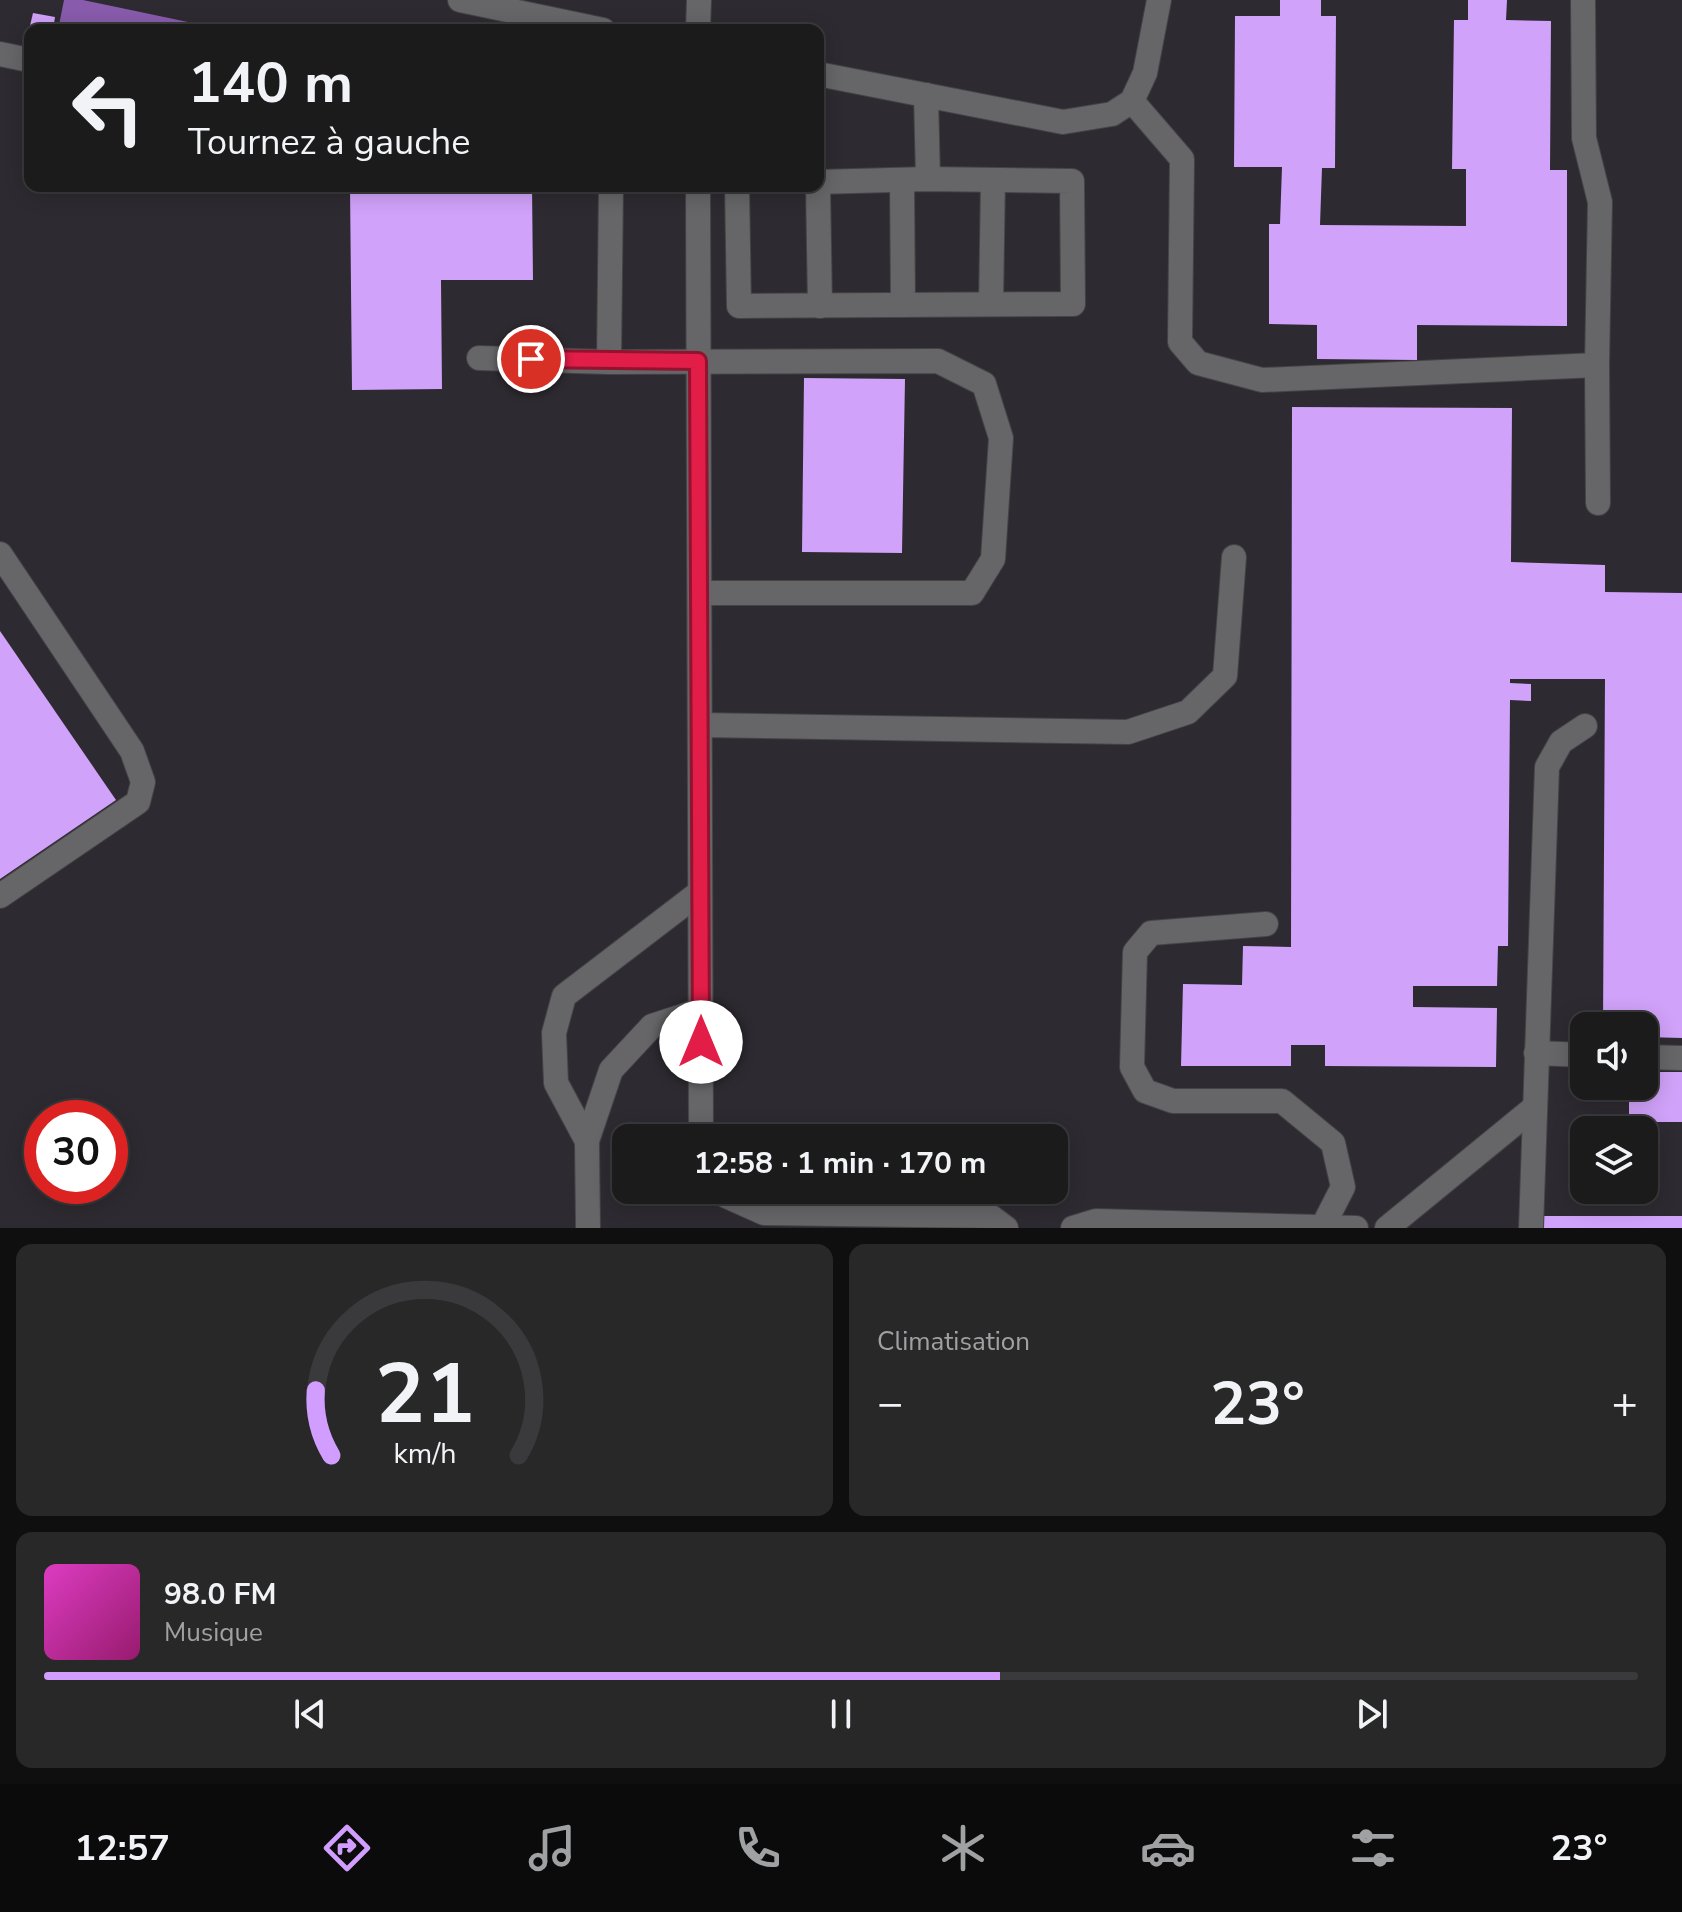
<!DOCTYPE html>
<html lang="fr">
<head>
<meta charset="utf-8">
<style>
  body { margin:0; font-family:"Nunito Sans",sans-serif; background:#292829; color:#f1f3f6; height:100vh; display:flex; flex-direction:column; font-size:30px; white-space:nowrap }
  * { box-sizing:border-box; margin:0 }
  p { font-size:26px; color:#a0a1a3 }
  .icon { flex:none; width:44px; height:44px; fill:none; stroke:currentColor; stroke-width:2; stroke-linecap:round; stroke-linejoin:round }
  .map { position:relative; height:1228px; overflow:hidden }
  .side { display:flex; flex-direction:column; gap:16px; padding:16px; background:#0f0f0f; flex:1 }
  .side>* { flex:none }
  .guide { position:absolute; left:24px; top:24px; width:800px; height:168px; border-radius:16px; box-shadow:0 4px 20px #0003,0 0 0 2px #3a393b; background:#1c1b1c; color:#f1f3f6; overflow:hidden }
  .fabs { position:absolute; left:1570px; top:1012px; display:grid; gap:16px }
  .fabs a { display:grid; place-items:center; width:88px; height:88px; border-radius:16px; background:#1c1b1c; box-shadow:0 4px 20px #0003,0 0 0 2px #3a393b; font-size:40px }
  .speed { position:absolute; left:24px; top:1100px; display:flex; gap:16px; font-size:40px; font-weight:700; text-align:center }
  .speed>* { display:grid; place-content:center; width:104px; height:104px; border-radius:50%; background:#1c1b1c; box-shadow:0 4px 20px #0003,0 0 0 2px #3a393b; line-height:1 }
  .speed .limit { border:12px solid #d22; background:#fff; color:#111 }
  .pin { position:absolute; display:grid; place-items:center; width:68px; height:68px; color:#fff; margin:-34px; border:4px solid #fff; border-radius:50%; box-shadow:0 2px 8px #0007 }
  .me { position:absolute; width:88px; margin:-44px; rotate:0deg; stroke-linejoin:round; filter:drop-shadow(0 0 6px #0008) }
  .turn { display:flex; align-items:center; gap:28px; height:168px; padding:0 32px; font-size:36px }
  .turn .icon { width:104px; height:104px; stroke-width:2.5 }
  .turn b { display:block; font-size:56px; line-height:68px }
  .big { font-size:60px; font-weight:700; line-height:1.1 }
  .side .widget { flex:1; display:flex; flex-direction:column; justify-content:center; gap:12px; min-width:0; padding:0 28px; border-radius:16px; background:#292829 }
  .side .dial { align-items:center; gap:0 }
  .dial svg { height:208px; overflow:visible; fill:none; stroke:#3a393b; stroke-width:7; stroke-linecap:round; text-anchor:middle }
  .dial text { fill:#f1f3f6; stroke:none }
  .song { display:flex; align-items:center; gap:24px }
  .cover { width:96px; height:96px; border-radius:12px; background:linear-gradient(135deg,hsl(310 70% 55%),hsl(320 70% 35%)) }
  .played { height:8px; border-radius:4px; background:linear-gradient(90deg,#d19dfe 60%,#3a393b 60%) }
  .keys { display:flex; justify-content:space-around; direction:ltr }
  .heat { display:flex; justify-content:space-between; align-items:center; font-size:44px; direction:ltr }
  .side .tiles { flex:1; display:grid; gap:16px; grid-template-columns:1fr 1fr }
  .widget:last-child { grid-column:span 2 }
  .trip { position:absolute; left:612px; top:1124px; width:456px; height:80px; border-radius:16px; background:#1c1b1c; box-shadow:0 4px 20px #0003,0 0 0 2px #3a393b; font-weight:700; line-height:80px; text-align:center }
  .menu { display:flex; height:128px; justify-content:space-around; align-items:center; background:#0b0b0b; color:#a0a1a3 }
  .menu .icon { width:56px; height:56px }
  .menu .selected { color:#d19dfe }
  .menu b { font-size:36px; color:#f1f3f6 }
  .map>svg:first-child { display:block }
  .built { fill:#2e2a31; fill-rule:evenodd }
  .water { fill:#885bac }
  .building { fill:#d0a2f9 }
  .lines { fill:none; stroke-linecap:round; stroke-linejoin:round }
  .minor-casing { stroke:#444345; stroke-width:26 }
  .minor { stroke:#666568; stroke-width:24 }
  .route-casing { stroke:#92132f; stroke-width:20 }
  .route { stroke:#e11d48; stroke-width:14 }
</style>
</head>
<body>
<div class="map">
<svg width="1682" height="1228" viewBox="0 0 1682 1228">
  <rect width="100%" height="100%" fill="#252426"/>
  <path class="built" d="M0,0h1682v1228h-1682zM30,30h788v156h-788zM1584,1026h60v60h-60zM42,1118h68v68h-68zM1584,1130h60v60h-60zM626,1138h428v52h-428z"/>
  <polygon class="water" points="64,0 83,0 226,30 58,30"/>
  <g class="building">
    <polygon points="1280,0 1321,0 1321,16 1336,16 1335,168 1322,168 1320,225 1466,226 1466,169 1452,169 1454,20 1468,20 1468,0 1507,0 1506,20 1551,21 1550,170 1567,170 1567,326 1417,325 1417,360 1317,359 1317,325 1269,324 1269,224 1280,224 1282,167 1234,167 1235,16 1280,16"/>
    <polygon points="33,13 55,17 53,30 29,30"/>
    <polygon points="350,186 532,186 533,280 441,280 442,389 352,390"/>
    <polygon points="804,378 905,379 902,553 802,552"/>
    <polygon points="1292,407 1512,408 1511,562 1605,565 1605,592 1682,593 1682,1038 1644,1037 1644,1026 1603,1026 1605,679 1510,679 1510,683 1531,684 1531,701 1510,700 1508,946 1498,946 1497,986 1413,986 1413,1007 1497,1008 1496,1067 1325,1066 1325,1045 1291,1045 1291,1066 1181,1066 1183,984 1242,985 1243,946 1291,947"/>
    <polygon points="0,631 116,800 0,879"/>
    <polygon points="1644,1072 1682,1072 1682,1122 1629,1122 1629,1086 1644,1086"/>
    <rect x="1541" y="1216" width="141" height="12"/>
  </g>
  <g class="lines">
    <defs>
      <g id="minor">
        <polyline points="460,0 603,30"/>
        <polyline points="1583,0 1584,138 1600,202 1597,365 1598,503"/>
        <polyline points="698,30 699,0"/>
        <polyline points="0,54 29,60"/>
        <polyline points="818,74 1063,122 1112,114 1132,101 1145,73 1159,0"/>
        <polyline points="926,95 928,179"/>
        <polyline points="1132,101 1182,159 1180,342 1198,363 1262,380 1597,365"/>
        <polyline points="902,180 903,305"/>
        <polyline points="698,186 701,1138"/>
        <polyline points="737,186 739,306 1073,304 1072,181 928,179 818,182"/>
        <polyline points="818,186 820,306"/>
        <polyline points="991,304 993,180"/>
        <polyline points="479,358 609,362 938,361 984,384 1001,438 993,559 972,593 701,593"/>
        <polyline points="609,362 611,186"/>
        <polyline points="0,554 132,751 143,782 138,802 0,896"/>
        <polyline points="700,725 1128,732 1188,712 1225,676 1234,557"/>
        <polyline points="1266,924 1151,933 1135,952 1132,1067 1145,1091 1173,1101 1282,1101 1333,1143 1343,1187 1322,1228"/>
        <polyline points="1536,1053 1584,1055"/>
        <polyline points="1644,1057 1682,1058"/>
        <polyline points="587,1141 556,1083 554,1033 564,996 700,892"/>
        <polyline points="722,1190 726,1196 764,1213 990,1216 1006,1228"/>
        <polyline points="588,1228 587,1141 611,1070 652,1026 701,1010"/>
        <polyline points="1073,1228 1096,1221 1356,1228"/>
        <polyline points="1387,1228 1535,1107"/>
        <polyline points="1531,1228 1547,767 1561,742 1585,726"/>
      </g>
    </defs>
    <use href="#minor" class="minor-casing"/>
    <use href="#minor" class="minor"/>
  </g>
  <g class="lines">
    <defs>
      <polyline id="route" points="531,359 698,361 701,1042"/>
    </defs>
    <use href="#route" class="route-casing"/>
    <use href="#route" class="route"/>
  </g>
</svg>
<div class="fabs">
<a><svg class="icon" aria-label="sound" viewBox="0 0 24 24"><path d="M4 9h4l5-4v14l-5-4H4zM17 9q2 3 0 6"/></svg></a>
<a><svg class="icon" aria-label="layers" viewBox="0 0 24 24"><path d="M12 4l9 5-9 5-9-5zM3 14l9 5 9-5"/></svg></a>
</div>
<div class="speed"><div class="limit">30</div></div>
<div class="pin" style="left:531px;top:359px;background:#d93025"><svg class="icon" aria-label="arrive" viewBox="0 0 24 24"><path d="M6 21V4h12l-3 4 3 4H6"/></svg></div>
<svg class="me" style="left:701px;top:1042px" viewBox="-20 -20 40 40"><circle r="19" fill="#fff"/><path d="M0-13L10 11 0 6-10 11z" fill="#e11d48"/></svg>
<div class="trip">12:58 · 1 min · 170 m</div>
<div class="guide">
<div class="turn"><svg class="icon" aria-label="left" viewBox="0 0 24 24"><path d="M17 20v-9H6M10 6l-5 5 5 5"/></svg><div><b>140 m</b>Tournez à gauche</div></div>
</div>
</div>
<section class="side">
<div class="tiles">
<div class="widget dial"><svg viewBox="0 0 100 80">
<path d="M14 69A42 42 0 1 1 86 69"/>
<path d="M14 69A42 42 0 0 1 8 44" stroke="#d19dfe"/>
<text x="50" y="56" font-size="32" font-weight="700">21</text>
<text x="50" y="72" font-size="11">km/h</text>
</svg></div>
<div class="widget"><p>Climatisation</p>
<div class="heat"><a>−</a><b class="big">23°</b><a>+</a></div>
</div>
<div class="widget">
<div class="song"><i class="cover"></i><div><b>98.0 FM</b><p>Musique</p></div></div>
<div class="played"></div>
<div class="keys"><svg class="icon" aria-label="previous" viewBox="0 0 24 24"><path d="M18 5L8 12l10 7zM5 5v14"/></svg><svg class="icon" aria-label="pause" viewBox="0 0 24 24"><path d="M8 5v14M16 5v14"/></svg><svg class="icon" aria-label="next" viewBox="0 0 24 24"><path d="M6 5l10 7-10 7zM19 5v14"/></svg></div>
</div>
</div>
</section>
<nav class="menu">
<b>12:57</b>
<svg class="icon selected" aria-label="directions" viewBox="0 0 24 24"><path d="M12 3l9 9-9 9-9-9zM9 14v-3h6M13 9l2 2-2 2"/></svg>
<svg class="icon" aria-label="music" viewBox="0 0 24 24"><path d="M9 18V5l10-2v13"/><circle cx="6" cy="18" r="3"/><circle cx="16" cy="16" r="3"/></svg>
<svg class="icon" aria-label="phone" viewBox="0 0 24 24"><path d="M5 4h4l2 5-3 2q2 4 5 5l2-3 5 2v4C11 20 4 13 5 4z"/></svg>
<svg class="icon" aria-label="climate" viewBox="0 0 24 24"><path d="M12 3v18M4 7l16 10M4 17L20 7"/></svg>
<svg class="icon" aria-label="car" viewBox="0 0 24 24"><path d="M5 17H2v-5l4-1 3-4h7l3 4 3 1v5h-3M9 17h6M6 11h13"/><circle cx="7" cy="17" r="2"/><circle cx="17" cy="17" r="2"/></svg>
<svg class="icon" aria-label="filters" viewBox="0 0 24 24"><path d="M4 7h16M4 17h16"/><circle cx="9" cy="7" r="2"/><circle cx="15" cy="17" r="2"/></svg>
<b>23°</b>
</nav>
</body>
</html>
